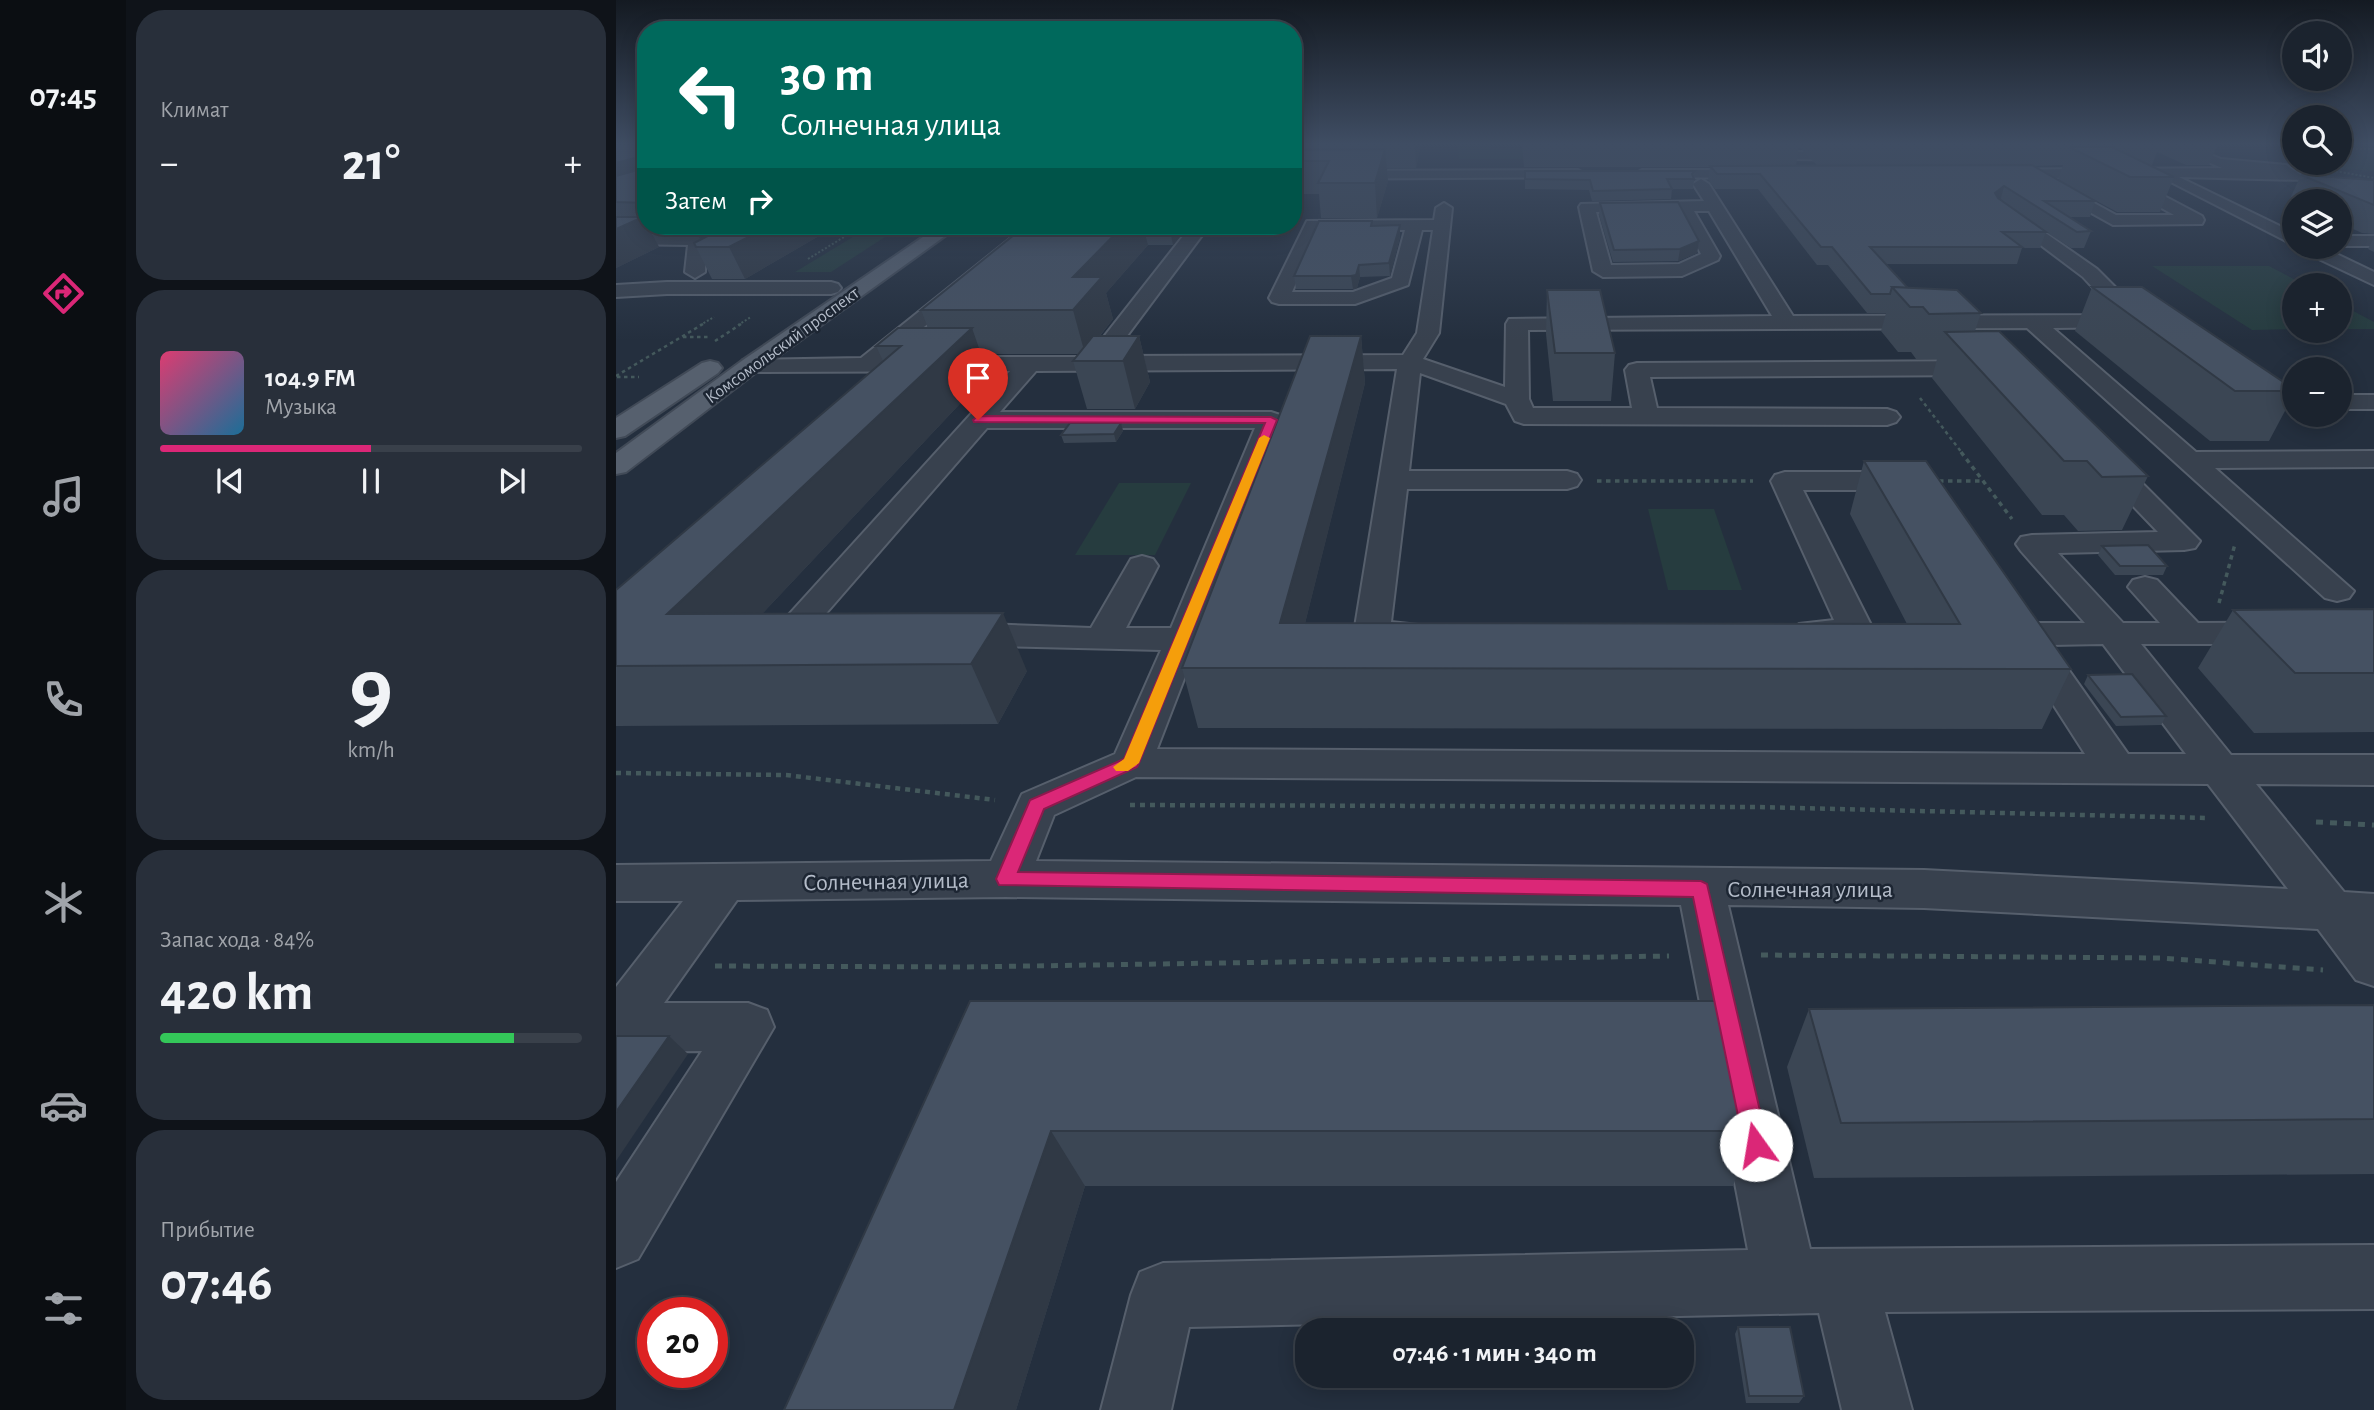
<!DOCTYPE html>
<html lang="ru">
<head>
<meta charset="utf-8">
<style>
  body { margin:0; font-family:"Alegreya Sans",sans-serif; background:#282f3a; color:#f1f3f6; height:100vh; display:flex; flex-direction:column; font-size:26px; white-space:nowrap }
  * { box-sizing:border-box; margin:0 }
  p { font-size:23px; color:#a0a4aa }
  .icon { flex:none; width:38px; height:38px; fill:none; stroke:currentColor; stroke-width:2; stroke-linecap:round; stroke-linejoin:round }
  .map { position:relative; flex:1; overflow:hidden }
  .sheet { display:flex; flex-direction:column; gap:10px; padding:10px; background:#0f1319; width:490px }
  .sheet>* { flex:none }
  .guide { position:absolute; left:21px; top:21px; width:665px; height:214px; border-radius:28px; box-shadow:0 4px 18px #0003,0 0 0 2px #39404a; background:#00695c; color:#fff; overflow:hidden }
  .fabs { position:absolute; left:1666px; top:21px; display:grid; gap:14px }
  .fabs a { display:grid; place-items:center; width:70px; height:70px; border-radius:50%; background:#1b232e; box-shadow:0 4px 18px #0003,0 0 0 2px #39404a; font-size:35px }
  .speed { position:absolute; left:21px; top:1297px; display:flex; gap:14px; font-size:35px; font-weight:700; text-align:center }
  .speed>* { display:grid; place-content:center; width:91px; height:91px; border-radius:50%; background:#1b232e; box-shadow:0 4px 18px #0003,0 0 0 2px #39404a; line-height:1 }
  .speed .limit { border:10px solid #d22; background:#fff; color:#111 }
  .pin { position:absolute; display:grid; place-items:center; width:60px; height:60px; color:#fff; margin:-72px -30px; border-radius:50% 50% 50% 0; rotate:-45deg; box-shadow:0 0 7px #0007 }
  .pin .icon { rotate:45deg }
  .me { position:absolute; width:77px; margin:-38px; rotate:347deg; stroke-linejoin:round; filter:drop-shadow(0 0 5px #0008) }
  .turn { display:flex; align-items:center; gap:24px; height:147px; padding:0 28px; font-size:32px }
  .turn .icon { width:91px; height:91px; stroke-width:2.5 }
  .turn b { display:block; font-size:49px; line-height:60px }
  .then { display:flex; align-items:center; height:66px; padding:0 28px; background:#0003; gap:14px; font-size:26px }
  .big { font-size:52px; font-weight:600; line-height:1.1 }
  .sheet .tile { flex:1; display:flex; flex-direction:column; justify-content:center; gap:10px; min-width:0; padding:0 24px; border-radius:28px; background:#282f3a }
  .sheet .dial { align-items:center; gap:0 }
  .dial b { font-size:91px; line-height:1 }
  .song { display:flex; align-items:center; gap:21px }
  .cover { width:84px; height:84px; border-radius:10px; background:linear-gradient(135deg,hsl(340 70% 55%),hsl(200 70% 35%)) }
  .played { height:7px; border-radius:4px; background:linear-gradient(90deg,#db2777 50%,#39404a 50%) }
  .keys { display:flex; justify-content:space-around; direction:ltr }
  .heat { display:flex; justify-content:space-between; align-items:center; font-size:38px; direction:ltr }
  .charge { height:10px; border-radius:5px; background:linear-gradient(90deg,#34c759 84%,#39404a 0) }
  .trip { position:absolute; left:679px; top:1318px; width:399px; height:70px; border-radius:28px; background:#1b232e; box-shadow:0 4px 18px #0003,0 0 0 2px #39404a; font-weight:600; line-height:70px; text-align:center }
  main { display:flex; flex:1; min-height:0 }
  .tab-bar { display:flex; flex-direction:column; width:126px; justify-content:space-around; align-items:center; background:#0b0e12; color:#a0a4aa }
  .tab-bar .icon { width:49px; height:49px }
  .tab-bar .on { color:#db2777 }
  .tab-bar b { font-size:32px; color:#f1f3f6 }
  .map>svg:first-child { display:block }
  .green { fill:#263c3f }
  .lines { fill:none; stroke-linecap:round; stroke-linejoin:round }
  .minor-casing { stroke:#565f6c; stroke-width:4 }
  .major-casing { stroke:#414a57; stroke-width:4 }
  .path-far4 { stroke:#44595c; stroke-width:2; stroke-dasharray:2 2; stroke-linecap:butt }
  .path-far3 { stroke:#44595c; stroke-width:2.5; stroke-dasharray:3.5 3.5; stroke-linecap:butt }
  .path-far2 { stroke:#44595c; stroke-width:3.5; stroke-dasharray:4.5 4.5; stroke-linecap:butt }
  .path-far1 { stroke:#44595c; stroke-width:4.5; stroke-dasharray:5 5; stroke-linecap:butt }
  .path { stroke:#44595c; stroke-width:5; stroke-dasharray:7 7; stroke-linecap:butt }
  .minor { fill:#38414e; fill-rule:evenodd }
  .major { fill:#56606e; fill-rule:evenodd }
  .wall { fill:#3b4654; fill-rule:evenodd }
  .shaded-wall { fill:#303945 }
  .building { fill:#455162; stroke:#303945; stroke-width:2 }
  .route { fill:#db2777; stroke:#8e194d; stroke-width:2 }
  .slow { fill:#f59e0b }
  .labels { text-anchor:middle; stroke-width:5; stroke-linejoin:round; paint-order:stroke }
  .far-street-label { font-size:18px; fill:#b4bcc9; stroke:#1d2633 }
  .near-street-label { font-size:24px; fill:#b4bcc9; stroke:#1d2633 }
</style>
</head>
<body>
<main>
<nav class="tab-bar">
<b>07:45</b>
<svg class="icon on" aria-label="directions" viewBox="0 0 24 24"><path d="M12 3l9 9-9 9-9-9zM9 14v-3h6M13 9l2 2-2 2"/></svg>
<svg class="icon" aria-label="music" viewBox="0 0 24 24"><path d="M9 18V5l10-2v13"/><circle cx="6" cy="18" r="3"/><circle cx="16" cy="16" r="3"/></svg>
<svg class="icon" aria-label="phone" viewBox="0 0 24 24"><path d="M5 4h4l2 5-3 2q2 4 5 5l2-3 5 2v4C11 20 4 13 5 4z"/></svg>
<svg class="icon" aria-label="climate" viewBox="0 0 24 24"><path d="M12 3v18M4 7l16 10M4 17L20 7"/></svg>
<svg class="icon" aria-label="car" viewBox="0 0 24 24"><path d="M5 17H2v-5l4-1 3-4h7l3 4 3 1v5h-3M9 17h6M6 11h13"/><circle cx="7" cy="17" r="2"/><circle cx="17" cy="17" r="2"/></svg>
<svg class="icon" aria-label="filters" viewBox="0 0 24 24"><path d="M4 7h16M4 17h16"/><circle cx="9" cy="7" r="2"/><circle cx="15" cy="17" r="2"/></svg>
</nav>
<section class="sheet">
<div class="tile"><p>Климат</p>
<div class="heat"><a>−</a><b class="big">21°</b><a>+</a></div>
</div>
<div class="tile">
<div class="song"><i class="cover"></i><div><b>104.9 FM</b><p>Музыка</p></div></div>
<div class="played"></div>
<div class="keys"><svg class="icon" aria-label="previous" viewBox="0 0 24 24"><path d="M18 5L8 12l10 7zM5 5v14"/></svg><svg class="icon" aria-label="pause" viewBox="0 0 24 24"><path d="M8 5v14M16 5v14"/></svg><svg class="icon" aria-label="next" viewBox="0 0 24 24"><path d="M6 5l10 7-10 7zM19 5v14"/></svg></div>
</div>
<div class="tile dial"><b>9</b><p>km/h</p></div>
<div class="tile"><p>Запас хода · 84%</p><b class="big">420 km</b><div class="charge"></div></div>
<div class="tile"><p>Прибытие</p><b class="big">07:46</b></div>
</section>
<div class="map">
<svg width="1758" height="1410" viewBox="0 0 1758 1410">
  <rect width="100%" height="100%" fill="#242f3e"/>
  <g class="green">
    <polygon points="842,144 875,144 874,149 987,150 1025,158 843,159"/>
    <polygon points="1724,144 1758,144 1758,171 1699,167 1693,163 1724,163"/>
    <polygon points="255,226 286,226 215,272 179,272"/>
    <polygon points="1536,266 1653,266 1689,285 1678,285 1678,329 1636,330"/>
    <polygon points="1724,304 1758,322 1758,329 1724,329"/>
    <polygon points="503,483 575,483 539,555 459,555"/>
    <polygon points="1032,509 1098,509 1126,590 1052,590"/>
  </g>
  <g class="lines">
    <defs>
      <g id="minor">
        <path d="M1432,144h17l47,25 110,-1 -56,-24h18l37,15 65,6 18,12 -2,3 -123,-3 115,56v12l-133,-68h-33l74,39 2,4 -2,4 -89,1 -72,-40 -3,-3 6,-4h-49l-7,-4 7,-4 95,-1zM1490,177l68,38h-58l-68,-37z"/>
        <polygon points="1182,152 1246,152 1253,156 1246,160 1177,159 1175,156"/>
        <polygon points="962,170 969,174 967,177 677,179 677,171"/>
        <polygon points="1026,170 1144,170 1151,174 1144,178 1021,177 1019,174"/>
        <path d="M1085,179l8,5 84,132 325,-1 -35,-38 -90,-68 2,-3h12l90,63 47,47 3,5 -3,5 -8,1 -83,1 143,124 178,-1v16l-159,1 139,123 -5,7 -12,3 -12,-3 -298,-270 -499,2 1,69 4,9h99l-7,-38 4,-5 8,-2 349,-2 8,2 4,5 -4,5 -8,2 -336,2 7,31 230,1 9,3 4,5 -4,5 -9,3 -363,-1 -9,-3 -9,-17 -86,-31 -11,98h158l10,3 4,6 -4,6 -10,3h-160l-16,133 36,4 6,7 -6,7c-21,6 -46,6 -67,0l-6,-7 43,-264 -361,2 -36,41h271l9,3 4,5 -127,329 928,5 -70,-109 2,-3h-3l-23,-34 5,-7 12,-3 12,3 16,22h49l-64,-72 -5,-7 5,-7 11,-2 126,-3 -71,-74 4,-6 10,-2 10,2 89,89 -5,7 -11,2 -126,3 65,70h37l-32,-36 5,-7 12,-3 12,3 41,43 176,-1v22h-233l90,111h143v30l-118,-1 88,108 30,2v92l-18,-6 -38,-51 -394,-21 -196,-3 82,344 564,-4v64l-489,3 27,98h-70l-23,-97 -630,14 -18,83h-70l30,-115 9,-23 23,-9 585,-13 -67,-345 -675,-8 -269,3 -73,103h84l19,7 7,17 -136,232 -22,9v-86l86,-131 -86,1v-65l67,-86h-67v-36l375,-4 31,-67 93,-40 46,-104 -202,-5 -12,-3 -6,-8 6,-8 12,-3 132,5 40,-69 11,-3 11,3 5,7 -32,62h45l84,-200h-268l-165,190 19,4 6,7 -6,7c-19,5 -39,4 -58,-1l-6,-7 6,-7 227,-250 -259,1 -8,-2 -4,-5 4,-5 118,-2 165,-132h19l-157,131h200l103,-131h18l-97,130 291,-1 14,-22 16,-103h-11l-14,55 -53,19h-76l-7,-2 -3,-4 38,-77 127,-1 2,-12 8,-5 8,5 -13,125 -16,26 82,28 1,-63 3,-5 263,-3 -63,-105h-15l26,45 -2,4 -36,16 -79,1 -10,-6 -14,-64 2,-3 123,-3 -11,-17zM1062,211l23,43 -22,10 -68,1 -15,-53zM703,230h86l-13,48 -39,14h-61zM1487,644l83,110h-58l-77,-109zM520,777l1072,7 80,105 -364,-19 -888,-9 18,-46z"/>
        <polygon points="0,234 87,236 90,240 89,272 79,278 69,272 72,245 0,244"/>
        <rect x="1724" y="236" width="34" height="10"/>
        <polygon points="1683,247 1706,247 1758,272 1758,285 1686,251"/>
        <polygon points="51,282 215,282 222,284 225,288 222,292 215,294 51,294 0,297 0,285"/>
        <rect x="1724" y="395" width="34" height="14"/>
        <path d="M1169,472h125l10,3 4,6 -4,6 -10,3h-107l71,141 -6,7c-21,6 -48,6 -69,0l-6,-7 6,-7 35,-4 -63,-139 4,-6z"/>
      </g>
      <g id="major">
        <polygon points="323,226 343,226 143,370 10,472 0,474 0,453 127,360"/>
        <polygon points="94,361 102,363 106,368 102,373 9,436 0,438 0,418 86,363"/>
      </g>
    </defs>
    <use href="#minor" class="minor-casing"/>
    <use href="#major" class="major-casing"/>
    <g class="path-far4">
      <polyline points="1724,149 1758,149"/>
      <polyline points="1708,169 1758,178"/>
      <polyline points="192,259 246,226"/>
      <polyline points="84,325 98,317"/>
      <polyline points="122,325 135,317"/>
    </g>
    <g class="path-far3">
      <polyline points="67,337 93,337"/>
      <polyline points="99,341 125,324"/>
      <polyline points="0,376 87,324"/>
      <polyline points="1,377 23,377"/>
      <polyline points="1304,398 1346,453"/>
    </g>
    <g class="path-far2">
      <polyline points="1345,452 1396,519"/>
      <polyline points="981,481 1137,481"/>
      <polyline points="1323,481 1366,481"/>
      <polyline points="1603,603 1619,544"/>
    </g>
    <g class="path-far1">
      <polyline points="0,773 170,775 379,800"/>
      <polyline points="514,805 1140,807 1590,818"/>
    </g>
    <g class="path">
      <polyline points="1700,822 1758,825"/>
      <polyline points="1145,955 1544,958 1707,970"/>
      <polyline points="99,966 349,967 1053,956"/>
    </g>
    <use href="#minor" class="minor"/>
    <use href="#major" class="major"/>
  </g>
  <g class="wall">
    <polygon points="0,144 30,144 30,226 220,226 129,279 96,279 78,243 84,240 81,233 35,232 43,247 0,268"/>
    <polygon points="677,144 805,144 800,168 771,168 772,181 761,218 705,218 703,194 677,194"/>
    <path d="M906,144h696l-9,21h-23l-29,-13 -5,13h-2l24,12 -14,35h-43l-59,-32 5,-15 -30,1 62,35 -5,16h-22l23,14 -7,17h-13l-25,-16 -6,16h-18l-5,16h-131l22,24 73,25 -6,18 173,145 -26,54 -44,1 -14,-16h-22l-110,-137 5,-19h-21l-5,-7h-13l-17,-21 5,-18h-19l-39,-48h-11l-59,-76h-43l-7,-9 2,-13h-186zM1183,147l19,19h-22z"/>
    <polygon points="909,171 1079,171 1077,189 1056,189 1055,199 976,201 973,190 909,189"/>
    <polygon points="1685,175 1758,180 1758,234 1746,233 1724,223 1724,201 1678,201 1678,203 1673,201"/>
    <polygon points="984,203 1083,241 1081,253 1062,261 997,262 983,215"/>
    <polygon points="784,225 784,237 774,276 744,277 741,288 737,289 680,289 678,276 756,226"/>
    <polygon points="409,226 573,226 557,245 532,245 490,293 497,319 484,336 523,336 534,382 519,409 471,409 457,361 462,354 366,354 372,374 146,614 411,671 382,724 0,726 0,591 267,361 260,346 312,328 305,310"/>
    <polygon points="594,226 621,226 620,228 595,228"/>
    <polygon points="1758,237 1758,252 1752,249"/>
    <polygon points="1476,287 1678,389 1678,394 1653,441 1594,441 1459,331"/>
    <polygon points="931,290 999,353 995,401 937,401 930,334"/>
    <polygon points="745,336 749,383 689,623 1291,624 1234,514 1248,461 1455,669 1426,729 582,728 566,668"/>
    <polygon points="505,423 507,431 500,442 448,443 445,435"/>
    <polygon points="1486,546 1551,566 1547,575 1499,575 1482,555"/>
    <polygon points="1758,609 1758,732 1638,733 1582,668 1617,610"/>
    <polygon points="1472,675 1550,716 1545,725 1500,726 1468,684"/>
    <polygon points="354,1001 1137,1131 1117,1186 469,1186 400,1410 168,1410"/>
    <polygon points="1758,1005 1758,1174 1198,1178 1171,1067 1193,1009"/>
    <polygon points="1122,1327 1188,1396 1183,1403 1130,1403 1119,1334"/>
  </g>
  <g class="shaded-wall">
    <polygon points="799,144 805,144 800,168"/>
    <polygon points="769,149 772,181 761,218 759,183"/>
    <polygon points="18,158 30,181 0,193 0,163"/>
    <polygon points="1388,186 1384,202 1379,193"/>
    <polygon points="27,217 30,222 30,226 32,226 43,247 0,268 0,229"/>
    <polygon points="784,225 784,237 774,276 773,263"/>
    <polygon points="77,226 148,226 88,247"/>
    <polygon points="154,226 220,226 129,279 113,247"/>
    <polygon points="507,226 527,226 532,245 490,293 497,319 469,354 457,310 457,277"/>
    <polygon points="553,226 573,226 557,245"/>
    <polygon points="1083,241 1081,253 1062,261 1064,249"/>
    <polygon points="743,265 744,277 741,288 737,289 735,276"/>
    <polygon points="356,328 372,374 98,665 51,614"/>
    <polygon points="523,336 534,382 519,409 507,361"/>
    <polygon points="745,336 749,383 678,668 664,623"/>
    <polygon points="505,423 507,431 500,442 498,434"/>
    <polygon points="387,613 411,671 382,724 355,664"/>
    <polygon points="53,1036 72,1054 0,1161 0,1112"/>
    <polygon points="435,1131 469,1186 400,1410 338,1410"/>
  </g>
  <g class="building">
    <polygon points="0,144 30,144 30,203 0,202 0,176 18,171 18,158 0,163"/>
    <polygon points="1453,147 1496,147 1558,177 1514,177"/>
    <polygon points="769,149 759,183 702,183 713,161 677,161 677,150"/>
    <polygon points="1416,165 1479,201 1428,201 1475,231 1461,232 1388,186 1379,193 1382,198 1430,232 1386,232 1406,247 1254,247 1292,288 1276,287 1274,294 1255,294 1216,247 1205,247 1144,174 1101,174 1094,166"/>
    <polygon points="909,171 1079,171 1076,174 1078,179 1051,179 1056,189 977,191 974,180 909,179"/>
    <polygon points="1685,175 1758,180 1758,205"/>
    <polygon points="1062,202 1083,241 1064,249 998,250 984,203"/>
    <polygon points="0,217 27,217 0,229"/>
    <polygon points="703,221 756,221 755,226 784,225 773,263 743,265 740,275 735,276 678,276"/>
    <polygon points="111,226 154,226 113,247 80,247 78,243"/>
    <polygon points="409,226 507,226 457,277 486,277 457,310 305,310"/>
    <polygon points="1276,287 1341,290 1365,313 1313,314 1307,307 1294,307"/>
    <polygon points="1476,287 1526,287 1678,389 1678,391 1619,391"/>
    <polygon points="931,290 984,290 999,353 939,353"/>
    <polygon points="282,328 356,328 51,614 387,613 355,664 0,666 0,590 285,346 260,346"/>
    <polygon points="1383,331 1532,476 1486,477 1471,461 1448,461 1329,332"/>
    <polygon points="477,336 523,336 507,361 457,361"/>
    <polygon points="694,336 745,336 664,623 1344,624 1248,461 1310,461 1455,669 566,668"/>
    <polygon points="454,423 505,423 498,434 445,435"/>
    <polygon points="1532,545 1551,566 1504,566 1486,546"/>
    <polygon points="1758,609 1758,673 1679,673 1617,610"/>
    <polygon points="1516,674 1550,716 1505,717 1472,675"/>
    <polygon points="354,1001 1108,1001 1137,1131 435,1131 338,1410 168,1410"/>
    <polygon points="1758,1005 1758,1119 1225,1123 1193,1009"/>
    <polygon points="0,1036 53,1036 0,1112"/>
    <polygon points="1122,1327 1174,1327 1188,1396 1133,1396"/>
  </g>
  <linearGradient id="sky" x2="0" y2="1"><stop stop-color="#141a22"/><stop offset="0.42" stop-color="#3f4d63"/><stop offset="1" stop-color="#3f4d63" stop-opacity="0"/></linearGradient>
  <rect width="1758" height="341" fill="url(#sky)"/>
  <polygon class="route" points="362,416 655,417 661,420 523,763 521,767 428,809 402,872 1085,881 1091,884 1152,1145 1148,1154 1140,1157 1131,1154 1128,1145 1077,897 383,885 380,879 414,800 508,759 649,423 358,422 357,420"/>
  <polygon class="slow" points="648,435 654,438 523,763 512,771 500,771 497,767 508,759 643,438"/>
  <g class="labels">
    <g class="far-street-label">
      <text transform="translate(166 345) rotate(-36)" y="6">Комсомольский проспект</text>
    </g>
    <g class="near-street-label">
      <text transform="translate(270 881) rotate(-1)" y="8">Солнечная улица</text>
      <text x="1194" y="897">Солнечная улица</text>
    </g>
  </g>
</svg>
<div class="fabs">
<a><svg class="icon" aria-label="sound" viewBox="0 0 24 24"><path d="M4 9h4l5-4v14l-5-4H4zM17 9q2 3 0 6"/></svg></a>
<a><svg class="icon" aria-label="search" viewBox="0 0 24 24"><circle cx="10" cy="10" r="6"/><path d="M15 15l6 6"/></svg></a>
<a><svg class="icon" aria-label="layers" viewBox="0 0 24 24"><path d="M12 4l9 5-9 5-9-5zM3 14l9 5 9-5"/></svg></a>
<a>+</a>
<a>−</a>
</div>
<div class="speed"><div class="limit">20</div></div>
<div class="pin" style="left:362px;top:420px;background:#d93025"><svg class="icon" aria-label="arrive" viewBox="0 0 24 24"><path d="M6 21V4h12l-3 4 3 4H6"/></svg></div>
<svg class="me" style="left:1140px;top:1145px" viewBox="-20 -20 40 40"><circle r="19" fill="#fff"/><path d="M0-13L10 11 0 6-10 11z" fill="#db2777"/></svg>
<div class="trip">07:46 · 1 мин · 340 m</div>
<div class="guide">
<div class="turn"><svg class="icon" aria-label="left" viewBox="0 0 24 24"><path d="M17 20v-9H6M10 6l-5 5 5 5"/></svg><div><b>30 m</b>Солнечная улица</div></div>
<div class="then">Затем<svg class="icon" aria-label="right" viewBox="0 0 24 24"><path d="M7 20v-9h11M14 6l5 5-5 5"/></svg></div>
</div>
</div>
</main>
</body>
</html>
